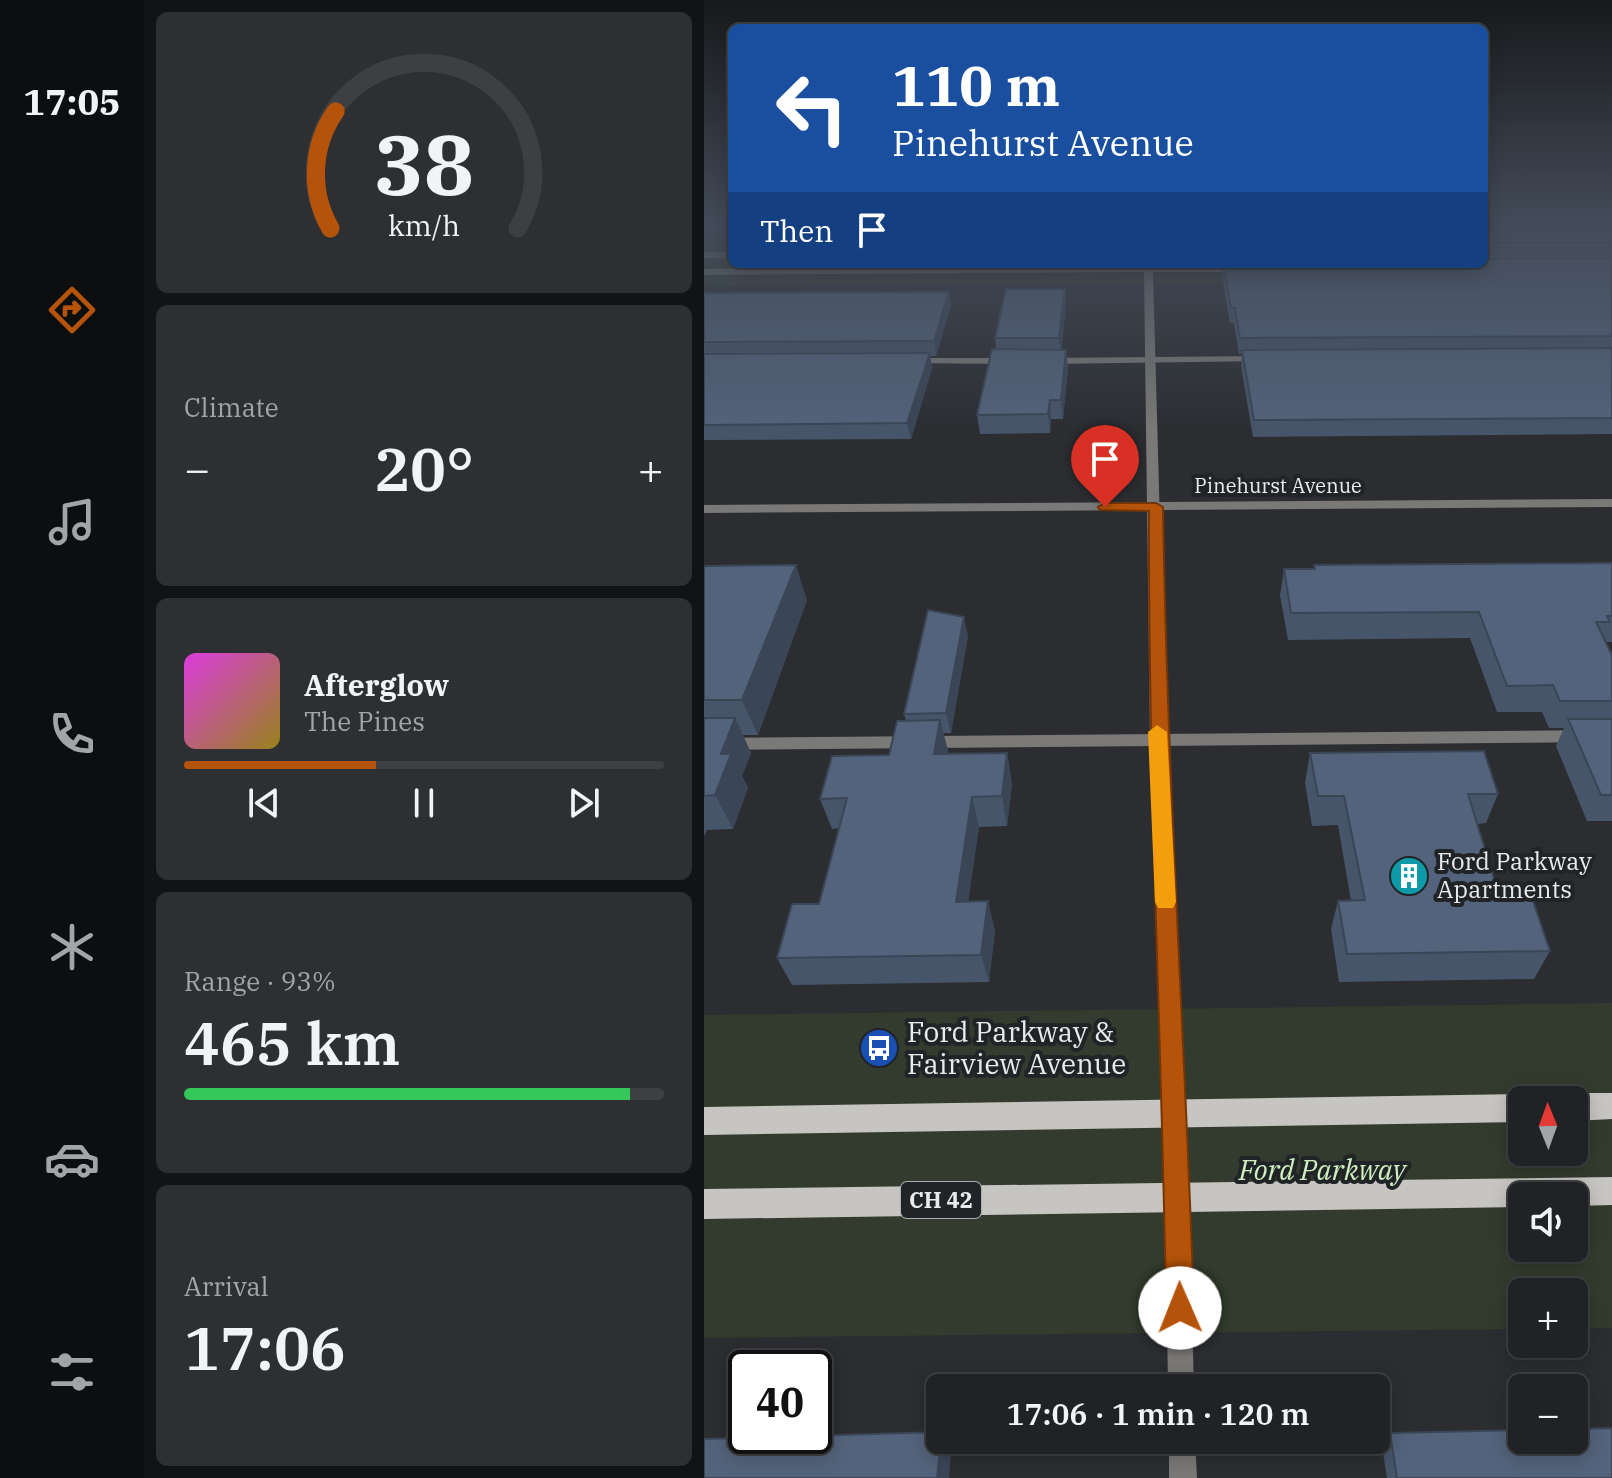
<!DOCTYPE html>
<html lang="en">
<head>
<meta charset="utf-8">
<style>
  body { margin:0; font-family:"IBM Plex Serif",serif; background:#2d2f32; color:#f1f3f6; height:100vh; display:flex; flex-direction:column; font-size:30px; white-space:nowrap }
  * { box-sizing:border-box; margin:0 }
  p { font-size:26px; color:#a2a4a7 }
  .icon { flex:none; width:44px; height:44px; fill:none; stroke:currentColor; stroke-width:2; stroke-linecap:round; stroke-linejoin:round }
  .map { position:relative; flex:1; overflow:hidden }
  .side { display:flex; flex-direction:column; gap:12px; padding:12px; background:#121314; width:560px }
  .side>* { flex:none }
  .hud { position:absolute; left:24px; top:24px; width:760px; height:244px; border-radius:12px; box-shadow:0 4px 20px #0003,0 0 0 2px #3d3f42; background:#1a4fa0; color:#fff; overflow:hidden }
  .needle { width:52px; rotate:359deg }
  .buttons { position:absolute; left:804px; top:1086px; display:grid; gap:16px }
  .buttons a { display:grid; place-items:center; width:80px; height:80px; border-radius:12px; background:#202225; box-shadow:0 4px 20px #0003,0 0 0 2px #3d3f42; font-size:40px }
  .speed { position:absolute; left:24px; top:1350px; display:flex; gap:16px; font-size:40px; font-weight:700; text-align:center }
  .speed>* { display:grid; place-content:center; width:104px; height:104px; border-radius:50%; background:#202225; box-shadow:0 4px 20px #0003,0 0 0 2px #3d3f42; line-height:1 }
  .speed .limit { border:4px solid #111; border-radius:12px; background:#fff; color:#111 }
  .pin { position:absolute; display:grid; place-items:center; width:68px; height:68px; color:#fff; margin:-82px -34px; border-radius:50% 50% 50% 0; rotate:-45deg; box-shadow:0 0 8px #0007 }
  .pin .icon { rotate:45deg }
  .me { position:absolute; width:88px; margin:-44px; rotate:359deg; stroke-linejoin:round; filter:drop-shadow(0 0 6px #0008) }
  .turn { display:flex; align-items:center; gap:28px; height:168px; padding:0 32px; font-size:36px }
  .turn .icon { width:104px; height:104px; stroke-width:2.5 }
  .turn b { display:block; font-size:56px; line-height:68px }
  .then { display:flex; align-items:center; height:76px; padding:0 32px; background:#0003; gap:16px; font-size:30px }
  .big { font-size:60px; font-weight:600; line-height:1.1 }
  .side .card { flex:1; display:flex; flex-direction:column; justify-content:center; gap:12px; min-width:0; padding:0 28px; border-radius:12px; background:#2d2f32 }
  .side .dial { align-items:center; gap:0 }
  .dial svg { height:208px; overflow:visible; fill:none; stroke:#3d3f42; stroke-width:7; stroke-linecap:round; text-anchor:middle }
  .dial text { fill:#f1f3f6; stroke:none }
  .song { display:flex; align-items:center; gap:24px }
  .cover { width:96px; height:96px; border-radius:12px; background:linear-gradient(135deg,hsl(300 70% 55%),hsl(50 70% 35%)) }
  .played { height:8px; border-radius:4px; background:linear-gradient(90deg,#b45309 40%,#3d3f42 40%) }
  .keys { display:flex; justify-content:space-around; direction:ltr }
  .heat { display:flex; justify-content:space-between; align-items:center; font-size:44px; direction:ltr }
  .charge { height:12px; border-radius:6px; background:linear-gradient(90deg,#34c759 93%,#3d3f42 0) }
  .trip { position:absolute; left:222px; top:1374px; width:464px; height:80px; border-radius:12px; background:#202225; box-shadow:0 4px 20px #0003,0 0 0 2px #3d3f42; font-weight:600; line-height:80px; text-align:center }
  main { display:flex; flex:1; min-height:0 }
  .tab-bar { display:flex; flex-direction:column; width:144px; justify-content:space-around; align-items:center; background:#0d0e0f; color:#a2a4a7 }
  .tab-bar .icon { width:56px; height:56px }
  .tab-bar .current { color:#b45309 }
  .tab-bar b { font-size:36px; color:#f1f3f6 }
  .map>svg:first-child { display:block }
  .green { fill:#323b2d; fill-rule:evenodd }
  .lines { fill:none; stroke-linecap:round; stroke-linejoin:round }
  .service { fill:#7a7977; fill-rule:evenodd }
  .minor { fill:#7a7977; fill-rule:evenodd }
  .tertiary { fill:#7a7977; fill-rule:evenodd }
  .primary { fill:#c7c5c1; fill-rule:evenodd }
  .wall { fill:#47556a }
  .shaded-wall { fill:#3a4556 }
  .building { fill:#53637b; stroke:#3a4556; stroke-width:2 }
  .route { fill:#b45309; stroke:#753606; stroke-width:2 }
  .slow { fill:#f59e0b }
  .labels { text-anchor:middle; stroke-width:8; stroke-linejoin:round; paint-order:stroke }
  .far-street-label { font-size:20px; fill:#e9eaec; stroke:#212427 }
  .shield { fill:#212427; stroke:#adafb1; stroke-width:2 }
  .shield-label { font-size:22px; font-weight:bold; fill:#e9eaec }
  .poi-label { font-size:24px; fill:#e9eaec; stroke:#212427; text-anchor:start }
  .near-poi-label { font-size:28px; fill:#e9eaec; stroke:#212427; text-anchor:start }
  .near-park-label { font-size:28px; font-style:italic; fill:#cfefbf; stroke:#212427 }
</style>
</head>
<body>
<main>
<nav class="tab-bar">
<b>17:05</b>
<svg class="icon current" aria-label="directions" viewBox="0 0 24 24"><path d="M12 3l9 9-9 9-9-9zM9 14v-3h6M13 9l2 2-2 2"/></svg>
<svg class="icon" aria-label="music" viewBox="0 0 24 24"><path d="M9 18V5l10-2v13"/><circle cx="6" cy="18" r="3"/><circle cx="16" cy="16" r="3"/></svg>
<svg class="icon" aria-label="phone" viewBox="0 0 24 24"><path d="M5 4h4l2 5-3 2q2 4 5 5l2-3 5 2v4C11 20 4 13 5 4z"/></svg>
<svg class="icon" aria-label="climate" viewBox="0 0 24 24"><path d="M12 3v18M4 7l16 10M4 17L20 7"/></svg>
<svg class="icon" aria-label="car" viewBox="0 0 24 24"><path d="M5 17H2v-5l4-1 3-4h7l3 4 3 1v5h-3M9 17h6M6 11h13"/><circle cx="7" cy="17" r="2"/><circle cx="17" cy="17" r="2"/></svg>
<svg class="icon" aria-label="filters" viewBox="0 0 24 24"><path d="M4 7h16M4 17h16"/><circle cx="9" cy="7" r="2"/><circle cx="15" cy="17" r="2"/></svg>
</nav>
<section class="side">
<div class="card dial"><svg viewBox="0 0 100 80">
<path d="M14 69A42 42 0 1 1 86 69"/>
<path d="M14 69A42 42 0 0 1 16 24" stroke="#b45309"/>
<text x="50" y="56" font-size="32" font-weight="700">38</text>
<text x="50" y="72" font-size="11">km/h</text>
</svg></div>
<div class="card"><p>Climate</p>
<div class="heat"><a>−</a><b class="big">20°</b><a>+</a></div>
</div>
<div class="card">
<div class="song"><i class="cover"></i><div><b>Afterglow</b><p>The Pines</p></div></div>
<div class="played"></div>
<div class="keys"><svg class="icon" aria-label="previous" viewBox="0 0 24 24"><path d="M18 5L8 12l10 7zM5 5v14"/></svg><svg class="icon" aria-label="pause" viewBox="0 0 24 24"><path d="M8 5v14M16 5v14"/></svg><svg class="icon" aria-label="next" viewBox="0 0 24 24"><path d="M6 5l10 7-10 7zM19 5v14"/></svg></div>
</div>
<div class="card"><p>Range · 93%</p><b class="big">465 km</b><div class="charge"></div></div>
<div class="card"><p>Arrival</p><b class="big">17:06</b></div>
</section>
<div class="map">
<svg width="908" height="1478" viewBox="0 0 908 1478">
  <rect width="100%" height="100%" fill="#2b2d31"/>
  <g class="green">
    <polygon points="0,242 28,242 28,264 780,264 908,281 0,286"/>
    <path d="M908,1003v325h-38v-36h-52v37l-818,9v-323zM818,1100h52v52h-52zM818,1196h52v52h-52z"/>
  </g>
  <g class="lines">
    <g class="service">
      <polygon points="558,356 562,357 562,361 342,364 337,361 342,358"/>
      <polygon points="206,358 306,358 311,361 306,364 202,363 202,359"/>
      <polygon points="908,730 908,742 0,750 0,738"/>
    </g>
    <polygon class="minor" points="908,499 908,507 0,513 0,505"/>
    <g class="tertiary">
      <rect x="0" y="252" width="28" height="6"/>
      <polygon points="440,264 448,264 448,267 538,266 542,269 538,272 449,272 462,740 482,1112 490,1388 464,1388 460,1112 446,740 440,272 0,275 0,269 440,267"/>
      <polygon points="465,1440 491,1440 493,1478 465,1478"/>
    </g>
    <g class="primary">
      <polygon points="870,1093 908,1093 908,1119 870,1121 870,1100 859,1100"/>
      <polygon points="818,1094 828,1100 818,1100 818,1122 0,1135 0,1107"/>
      <polygon points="908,1177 908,1205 870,1206 870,1196 818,1196 818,1207 0,1219 0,1189"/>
    </g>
  </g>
  <g class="wall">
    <polygon points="780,226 908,226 908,434 549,437 537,366 538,354 535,354 530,323 526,323 518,275 519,264 780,264"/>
    <polygon points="245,292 247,306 232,356 226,356 228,368 207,439 0,440 0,293"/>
    <polygon points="362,306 357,350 362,350 364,369 359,419 347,419 346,433 276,434 273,415 292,349 291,338"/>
    <polygon points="908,563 908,642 901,642 908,655 908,821 883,821 852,746 860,728 845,728 838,712 793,712 766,638 584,640 576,595 580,569 610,569 610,565"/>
    <polygon points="0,566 103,600 54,735 39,735 47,753 38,776 44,788 29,829 3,830 0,836"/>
    <polygon points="264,636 247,733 239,733 244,751 243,754 303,753 308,784 303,826 275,827 264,902 291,930 285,982 88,985 73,958 115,904 135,828 128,829 116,799 185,755 202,721 200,714"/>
    <polygon points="606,753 794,794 782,823 773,824 796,898 846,951 830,979 635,982 627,929 634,901 647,901 634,825 608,826 601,783"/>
    <polygon points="686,1433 908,1478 683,1478 677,1440"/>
  </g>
  <g class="shaded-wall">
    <polygon points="361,289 362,306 357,355 355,338"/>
    <polygon points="245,292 247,306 232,356 230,341"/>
    <polygon points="362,350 364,369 359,419 357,400"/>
    <polygon points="226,353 228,368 207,439 203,423"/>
    <polygon points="346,400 347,419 346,433 344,414"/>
    <polygon points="92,565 103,600 54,735 38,700"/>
    <polygon points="260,617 264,636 247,733 242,713"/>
    <polygon points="31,718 47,753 38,776 44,788 29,829 11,795 17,754"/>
    <polygon points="236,720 244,751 238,784 230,754"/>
    <polygon points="303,753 308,784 303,826 298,796"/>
    <polygon points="268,797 275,827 260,930 252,902"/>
    <polygon points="284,901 291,930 285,982 277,955"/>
    <polygon points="237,1440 246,1440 248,1442 245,1478 233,1478"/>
  </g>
  <g class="building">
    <polygon points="780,226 908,226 908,232 783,231 780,240 783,243 908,243 908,247 780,247"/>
    <polygon points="908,258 908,336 536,338 531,308 527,308 519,264 780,264 780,259"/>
    <polygon points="302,289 361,289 355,338 291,338"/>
    <polygon points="245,292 230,341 0,342 0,293"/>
    <polygon points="908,348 908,418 550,420 538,350"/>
    <polygon points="288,349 362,350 357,400 346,400 344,414 273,415"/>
    <polygon points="226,353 203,423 0,425 0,354"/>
    <polygon points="908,563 908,616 903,616 906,622 892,622 908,655 908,701 856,701 849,685 803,686 775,612 587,613 580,569 611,569 610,565"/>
    <polygon points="92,565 38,700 0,700 0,566"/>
    <polygon points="224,610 260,617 242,713 200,714"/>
    <polygon points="0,718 31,718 17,754 27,754 11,795 0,796"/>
    <polygon points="864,719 908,719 908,795 897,795"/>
    <polygon points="236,720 230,754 303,753 298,796 268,797 252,902 284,901 277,955 73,958 88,904 115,904 143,798 116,799 128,756 185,755 193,721"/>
    <polygon points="780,751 794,794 764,794 796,898 828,898 846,951 643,954 634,901 661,900 640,796 614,796 606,753"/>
    <polygon points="908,1428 908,1478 693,1478 686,1433 818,1430 818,1440 870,1440 870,1429"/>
    <polygon points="236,1432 237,1440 233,1478 0,1478 0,1439"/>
  </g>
  <linearGradient id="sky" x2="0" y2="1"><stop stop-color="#18191b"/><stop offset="0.52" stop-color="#444c5a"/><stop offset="1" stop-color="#444c5a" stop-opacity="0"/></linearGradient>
  <rect width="908" height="433" fill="url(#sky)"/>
  <path class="route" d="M401,503h51l7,4c4,267 22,533 31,801l-4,10 -10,4 -10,-4 -4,-10c-4,-266 -18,-531 -17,-797l-49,-1 -2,-3z"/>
  <polygon class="slow" points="453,725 463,732 472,902 469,908 454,908 451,902 444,732"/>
  <defs>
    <symbol id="building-disc" viewBox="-11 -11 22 22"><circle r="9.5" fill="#0f9aa8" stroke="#212427"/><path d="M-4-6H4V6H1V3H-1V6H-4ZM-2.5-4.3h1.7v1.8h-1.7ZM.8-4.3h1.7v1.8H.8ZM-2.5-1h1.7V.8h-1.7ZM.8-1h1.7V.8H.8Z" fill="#fff"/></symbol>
    <symbol id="bus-disc" viewBox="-11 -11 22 22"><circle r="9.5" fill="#1a4fb4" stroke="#212427"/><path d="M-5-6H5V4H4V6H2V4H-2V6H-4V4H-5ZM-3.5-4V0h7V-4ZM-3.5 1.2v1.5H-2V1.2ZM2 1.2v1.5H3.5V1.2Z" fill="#fff"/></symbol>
  </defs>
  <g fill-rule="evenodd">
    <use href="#building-disc" x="683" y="854" width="44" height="44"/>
    <use href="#bus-disc" x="153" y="1026" width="44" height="44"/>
  </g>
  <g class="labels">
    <g class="far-street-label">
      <text x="574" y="493">Pinehurst Avenue</text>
    </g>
    <rect class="shield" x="197" y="1182" width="80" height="36" rx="6"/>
    <g class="shield-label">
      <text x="237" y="1208">CH 42</text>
    </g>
    <g class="poi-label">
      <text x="733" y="870">Ford Parkway<tspan x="733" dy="28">Apartments</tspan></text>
    </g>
    <g class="near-poi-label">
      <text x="203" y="1042">Ford Parkway &amp;<tspan x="203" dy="32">Fairview Avenue</tspan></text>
    </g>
    <g class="near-park-label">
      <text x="618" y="1180">Ford Parkway</text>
    </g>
  </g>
</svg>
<div class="buttons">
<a><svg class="needle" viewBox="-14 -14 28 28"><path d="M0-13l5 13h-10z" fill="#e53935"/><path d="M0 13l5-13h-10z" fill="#a2a4a7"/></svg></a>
<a><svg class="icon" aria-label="sound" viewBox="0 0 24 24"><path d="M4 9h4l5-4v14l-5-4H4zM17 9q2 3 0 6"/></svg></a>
<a>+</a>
<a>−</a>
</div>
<div class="speed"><div class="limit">40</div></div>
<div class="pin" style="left:401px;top:507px;background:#d93025"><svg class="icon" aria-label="arrive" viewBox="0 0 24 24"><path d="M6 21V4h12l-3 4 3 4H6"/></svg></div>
<svg class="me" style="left:476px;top:1308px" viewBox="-20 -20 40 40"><circle r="19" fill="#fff"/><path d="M0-13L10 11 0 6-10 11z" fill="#b45309"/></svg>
<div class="trip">17:06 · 1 min · 120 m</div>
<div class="hud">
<div class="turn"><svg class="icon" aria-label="left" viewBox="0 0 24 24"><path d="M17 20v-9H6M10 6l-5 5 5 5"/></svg><div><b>110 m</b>Pinehurst Avenue</div></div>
<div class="then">Then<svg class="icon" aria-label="arrive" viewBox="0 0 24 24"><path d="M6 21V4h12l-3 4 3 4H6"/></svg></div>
</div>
</div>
</main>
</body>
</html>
